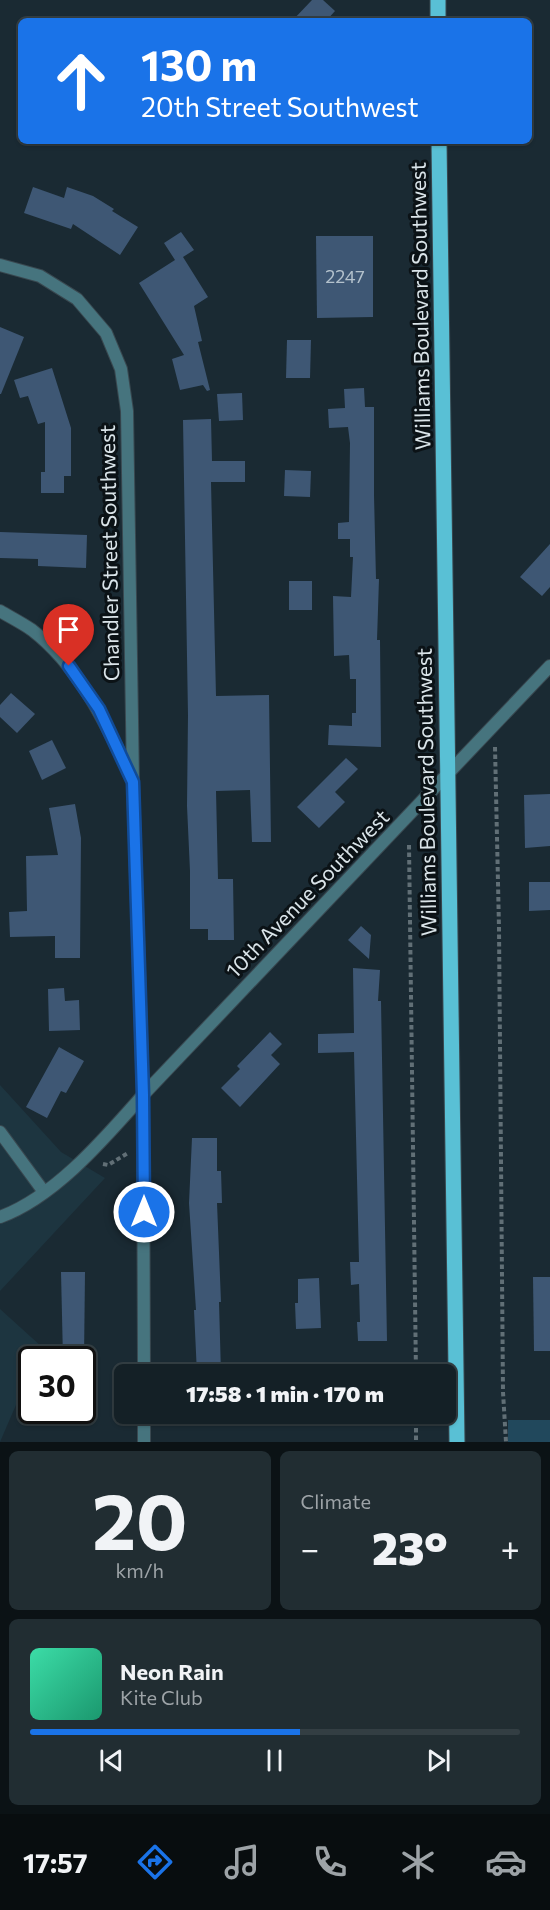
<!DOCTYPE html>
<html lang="en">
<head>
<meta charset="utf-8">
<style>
  body { margin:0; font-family:Commissioner,sans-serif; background:#212d32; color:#f1f3f6; height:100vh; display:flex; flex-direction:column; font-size:22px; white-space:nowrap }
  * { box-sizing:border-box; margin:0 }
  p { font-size:20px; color:#9da3a7 }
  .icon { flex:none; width:33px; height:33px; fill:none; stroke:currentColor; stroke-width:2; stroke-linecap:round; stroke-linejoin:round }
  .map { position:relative; height:1442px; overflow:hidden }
  .drawer { display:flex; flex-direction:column; gap:9px; padding:9px; background:#0b1215; flex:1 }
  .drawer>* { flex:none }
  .top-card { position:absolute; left:18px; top:18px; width:514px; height:126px; border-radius:9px; box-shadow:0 2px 4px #0004,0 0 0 2px #333e43; background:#1a73e8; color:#fff; overflow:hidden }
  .speed { position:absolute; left:18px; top:1346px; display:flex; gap:12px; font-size:30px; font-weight:700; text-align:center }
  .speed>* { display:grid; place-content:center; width:78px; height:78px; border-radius:50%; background:#142026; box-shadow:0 2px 4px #0004,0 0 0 2px #333e43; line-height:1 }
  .speed .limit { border:3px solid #111; border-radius:9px; background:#fff; color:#111 }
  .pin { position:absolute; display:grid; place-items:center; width:51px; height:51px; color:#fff; margin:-62px -26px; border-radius:50% 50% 50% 0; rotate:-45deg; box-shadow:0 0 6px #0007 }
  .pin .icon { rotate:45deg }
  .me { position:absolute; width:66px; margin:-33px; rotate:0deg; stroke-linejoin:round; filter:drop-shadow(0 0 4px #0008) }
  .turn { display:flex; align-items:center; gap:21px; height:126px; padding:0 24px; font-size:27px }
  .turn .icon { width:78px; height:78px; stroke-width:2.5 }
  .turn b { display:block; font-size:42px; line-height:51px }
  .big { font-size:45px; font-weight:800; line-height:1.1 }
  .drawer .tile { flex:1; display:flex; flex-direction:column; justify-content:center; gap:9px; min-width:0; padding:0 21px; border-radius:9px; background:#212d32 }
  .drawer .dial { align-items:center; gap:0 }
  .dial b { font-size:78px; line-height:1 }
  .song { display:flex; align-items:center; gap:18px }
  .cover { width:72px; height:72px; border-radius:9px; background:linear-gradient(135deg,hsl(160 70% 55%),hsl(160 70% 35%)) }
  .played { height:6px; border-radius:3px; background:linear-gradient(90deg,#1a73e8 55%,#333e43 55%) }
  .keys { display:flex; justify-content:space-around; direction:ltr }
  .heat { display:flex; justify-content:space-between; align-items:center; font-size:33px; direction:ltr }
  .drawer .tiles { flex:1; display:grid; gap:9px; grid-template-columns:1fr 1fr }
  .tile:last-child { grid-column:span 2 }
  .trip { position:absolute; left:114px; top:1364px; width:342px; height:60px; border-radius:9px; background:#142026; box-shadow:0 2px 4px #0004,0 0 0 2px #333e43; font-weight:800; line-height:60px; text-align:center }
  .menu { display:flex; height:96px; justify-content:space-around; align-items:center; background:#080d0f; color:#9da3a7 }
  .menu .icon { width:42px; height:42px }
  .menu .active { color:#1a73e8 }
  .menu b { font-size:27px; color:#f1f3f6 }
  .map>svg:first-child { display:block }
  .built { fill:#1d3540 }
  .green { fill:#21485c }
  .building { fill:#3e5774 }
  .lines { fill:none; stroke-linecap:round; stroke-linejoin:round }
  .lane-casing { stroke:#394850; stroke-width:14 }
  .street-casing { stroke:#394850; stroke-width:14 }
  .primary-casing { stroke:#394850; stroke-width:17 }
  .path { stroke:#616f76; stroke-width:4; stroke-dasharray:4.5 3; stroke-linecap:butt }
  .lane { stroke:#46747e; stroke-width:12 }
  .street { stroke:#46747e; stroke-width:12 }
  .primary { stroke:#59c0d5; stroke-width:15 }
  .route-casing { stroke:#114b97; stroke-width:15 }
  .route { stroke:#1a73e8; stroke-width:10 }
  .labels { text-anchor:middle; stroke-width:6; stroke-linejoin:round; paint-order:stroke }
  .number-label { font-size:18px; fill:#b3c1cc }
  .street-label { font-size:21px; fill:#dae4e9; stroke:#0b1216 }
</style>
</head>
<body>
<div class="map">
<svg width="550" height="1442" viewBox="0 0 550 1442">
  <rect width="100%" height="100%" fill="#1a2a33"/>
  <g class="built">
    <polygon points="0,1085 61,1152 105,1178 0,1291"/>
    <polygon points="0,1309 42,1347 36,1359 32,1359 31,1370 0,1442"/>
  </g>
  <rect class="green" x="508" y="1420" width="42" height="22"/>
  <g class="building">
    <polygon points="312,0 323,0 335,11 326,21 292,21"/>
    <polygon points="33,187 64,198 67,187 93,196 114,209 112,211 138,227 120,255 73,224 71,229 24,213"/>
    <polygon points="181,232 194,250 183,257 208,297 194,306 202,341 198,342 210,390 207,391 203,385 180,390 172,359 184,355 139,283 175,260 164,243"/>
    <polygon points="316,236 373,236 373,317 317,318"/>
    <polygon points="0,327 24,337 1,394 0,394"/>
    <polygon points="287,340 311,340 310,378 286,378"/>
    <polygon points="52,368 71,428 71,476 64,476 64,493 41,493 41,472 45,472 45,422 38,424 28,396 20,398 14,380"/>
    <polygon points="364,388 365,407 374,407 374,495 376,579 379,579 377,640 380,640 381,747 328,745 329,725 352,726 352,713 356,713 356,679 350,679 349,655 334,656 333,596 351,597 353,557 350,557 350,539 338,539 338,523 349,522 350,443 348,427 329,428 328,409 345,408 344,389"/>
    <polygon points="242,393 243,420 219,421 217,394"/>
    <polygon points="211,419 212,461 245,461 245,482 211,482 216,696 269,695 271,842 252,842 250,790 216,791 218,879 233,879 234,940 208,940 208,929 190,929 190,871 187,806 188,715 183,420"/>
    <polygon points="285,470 311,471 310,497 284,496"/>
    <polygon points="0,532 87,535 86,568 38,566 38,559 0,558"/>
    <polygon points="550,544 550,587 542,596 520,577"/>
    <rect x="289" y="581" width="23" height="29"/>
    <polygon points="11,693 35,714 17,733 0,717 0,705"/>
    <polygon points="52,740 66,768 42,780 29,751"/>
    <polygon points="346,758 358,769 335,792 345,802 319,828 297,807"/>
    <polygon points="550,794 550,846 525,848 524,795"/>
    <polygon points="75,804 81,838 80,958 55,958 55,936 10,937 9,912 27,911 26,856 58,855 49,808"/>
    <polygon points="529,882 550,882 550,910 529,911"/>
    <polygon points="361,926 371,935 369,959 348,940"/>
    <polygon points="353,968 380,970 378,1001 381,1001 387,1341 358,1341 357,1322 360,1322 359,1284 351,1285 350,1262 359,1262 354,1052 318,1053 318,1034 354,1033"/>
    <polygon points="64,988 65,1001 79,1000 80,1030 49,1031 48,989"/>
    <polygon points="270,1032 282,1044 271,1055 280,1064 240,1107 221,1088 240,1069 237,1066"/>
    <polygon points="59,1047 84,1061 66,1093 61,1091 47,1118 26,1107"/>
    <polygon points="192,1138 217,1138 217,1171 221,1171 222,1203 217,1203 221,1302 219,1302 221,1374 197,1374 194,1310 196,1310 189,1203"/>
    <polygon points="61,1272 85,1272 84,1359 63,1359"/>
    <polygon points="533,1277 550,1277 550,1351 534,1351"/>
    <polygon points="319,1278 321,1328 296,1329 295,1303 298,1303 298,1279"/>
  </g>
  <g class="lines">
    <defs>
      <g id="lane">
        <polyline points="0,1132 44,1192"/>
        <path d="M0,1217c55,-20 105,-79 143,-122"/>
      </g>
      <g id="street">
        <polyline points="0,265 40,276 77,299 106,333 121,369 127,411 133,782 143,1095 144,1374"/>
        <path d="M0,611c10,6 22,12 32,19 49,38 74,94 100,148"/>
        <polyline points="143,1095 550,666"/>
        <polyline points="144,1413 144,1442"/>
      </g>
      <g id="primary">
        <polyline points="438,0 438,21"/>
        <polyline points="439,141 457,1442"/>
      </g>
    </defs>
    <use href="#lane" class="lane-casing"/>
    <use href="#street" class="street-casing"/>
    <use href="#primary" class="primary-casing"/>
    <g class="path">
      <polyline points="495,747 499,928 503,1392 506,1442"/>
      <polyline points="409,845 416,1374"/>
      <polyline points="103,1164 108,1165 128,1153"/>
      <polyline points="416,1413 416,1442"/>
    </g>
    <use href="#lane" class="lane"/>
    <use href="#street" class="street"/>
    <use href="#primary" class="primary"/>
  </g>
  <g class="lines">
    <defs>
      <polyline id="route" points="69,666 99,709 133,782 143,1095 144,1212"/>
    </defs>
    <use href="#route" class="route-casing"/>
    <use href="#route" class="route"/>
  </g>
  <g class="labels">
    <g class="number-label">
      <text x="345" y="283">2247</text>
    </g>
    <g class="street-label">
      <text transform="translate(421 306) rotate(-91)" y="7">Williams Boulevard Southwest</text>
      <text transform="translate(110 553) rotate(-91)" y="7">Chandler Street Southwest</text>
      <text transform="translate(427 792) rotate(-91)" y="7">Williams Boulevard Southwest</text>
      <text transform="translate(308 894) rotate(-46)" y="7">10th Avenue Southwest</text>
    </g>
  </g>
</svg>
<div class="speed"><div class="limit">30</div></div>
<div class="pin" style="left:69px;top:666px;background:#d93025"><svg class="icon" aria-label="arrive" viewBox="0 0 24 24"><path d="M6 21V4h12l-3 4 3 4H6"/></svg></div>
<svg class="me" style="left:144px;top:1212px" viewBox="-20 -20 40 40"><circle r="17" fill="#1a73e8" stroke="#fff" stroke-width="3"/><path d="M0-11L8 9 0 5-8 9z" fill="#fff"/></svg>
<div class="trip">17:58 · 1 min · 170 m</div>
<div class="top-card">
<div class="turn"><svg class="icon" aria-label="ahead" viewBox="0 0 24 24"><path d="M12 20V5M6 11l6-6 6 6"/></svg><div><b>130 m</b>20th Street Southwest</div></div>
</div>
</div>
<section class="drawer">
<div class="tiles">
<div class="tile dial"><b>20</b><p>km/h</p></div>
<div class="tile"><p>Climate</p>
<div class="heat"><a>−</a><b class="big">23°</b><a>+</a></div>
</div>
<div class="tile">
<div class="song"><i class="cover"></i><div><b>Neon Rain</b><p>Kite Club</p></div></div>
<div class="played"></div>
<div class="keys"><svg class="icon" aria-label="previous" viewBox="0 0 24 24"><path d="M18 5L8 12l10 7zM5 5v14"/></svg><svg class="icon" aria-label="pause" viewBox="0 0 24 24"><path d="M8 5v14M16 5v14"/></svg><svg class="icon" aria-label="next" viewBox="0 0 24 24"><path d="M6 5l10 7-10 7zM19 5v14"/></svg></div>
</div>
</div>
</section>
<nav class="menu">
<b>17:57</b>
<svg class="icon active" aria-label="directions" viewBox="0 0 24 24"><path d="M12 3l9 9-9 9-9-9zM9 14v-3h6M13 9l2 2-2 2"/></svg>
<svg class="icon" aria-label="music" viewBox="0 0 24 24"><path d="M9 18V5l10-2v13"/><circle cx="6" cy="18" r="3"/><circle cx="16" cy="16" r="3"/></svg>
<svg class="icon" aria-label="phone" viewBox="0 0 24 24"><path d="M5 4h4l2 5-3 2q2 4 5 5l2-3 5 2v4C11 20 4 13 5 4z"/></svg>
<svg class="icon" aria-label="climate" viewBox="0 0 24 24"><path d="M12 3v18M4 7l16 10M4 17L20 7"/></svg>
<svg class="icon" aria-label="car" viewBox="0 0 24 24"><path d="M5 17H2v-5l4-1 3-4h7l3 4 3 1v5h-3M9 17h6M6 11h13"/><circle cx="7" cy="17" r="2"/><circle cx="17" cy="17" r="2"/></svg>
</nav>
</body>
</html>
